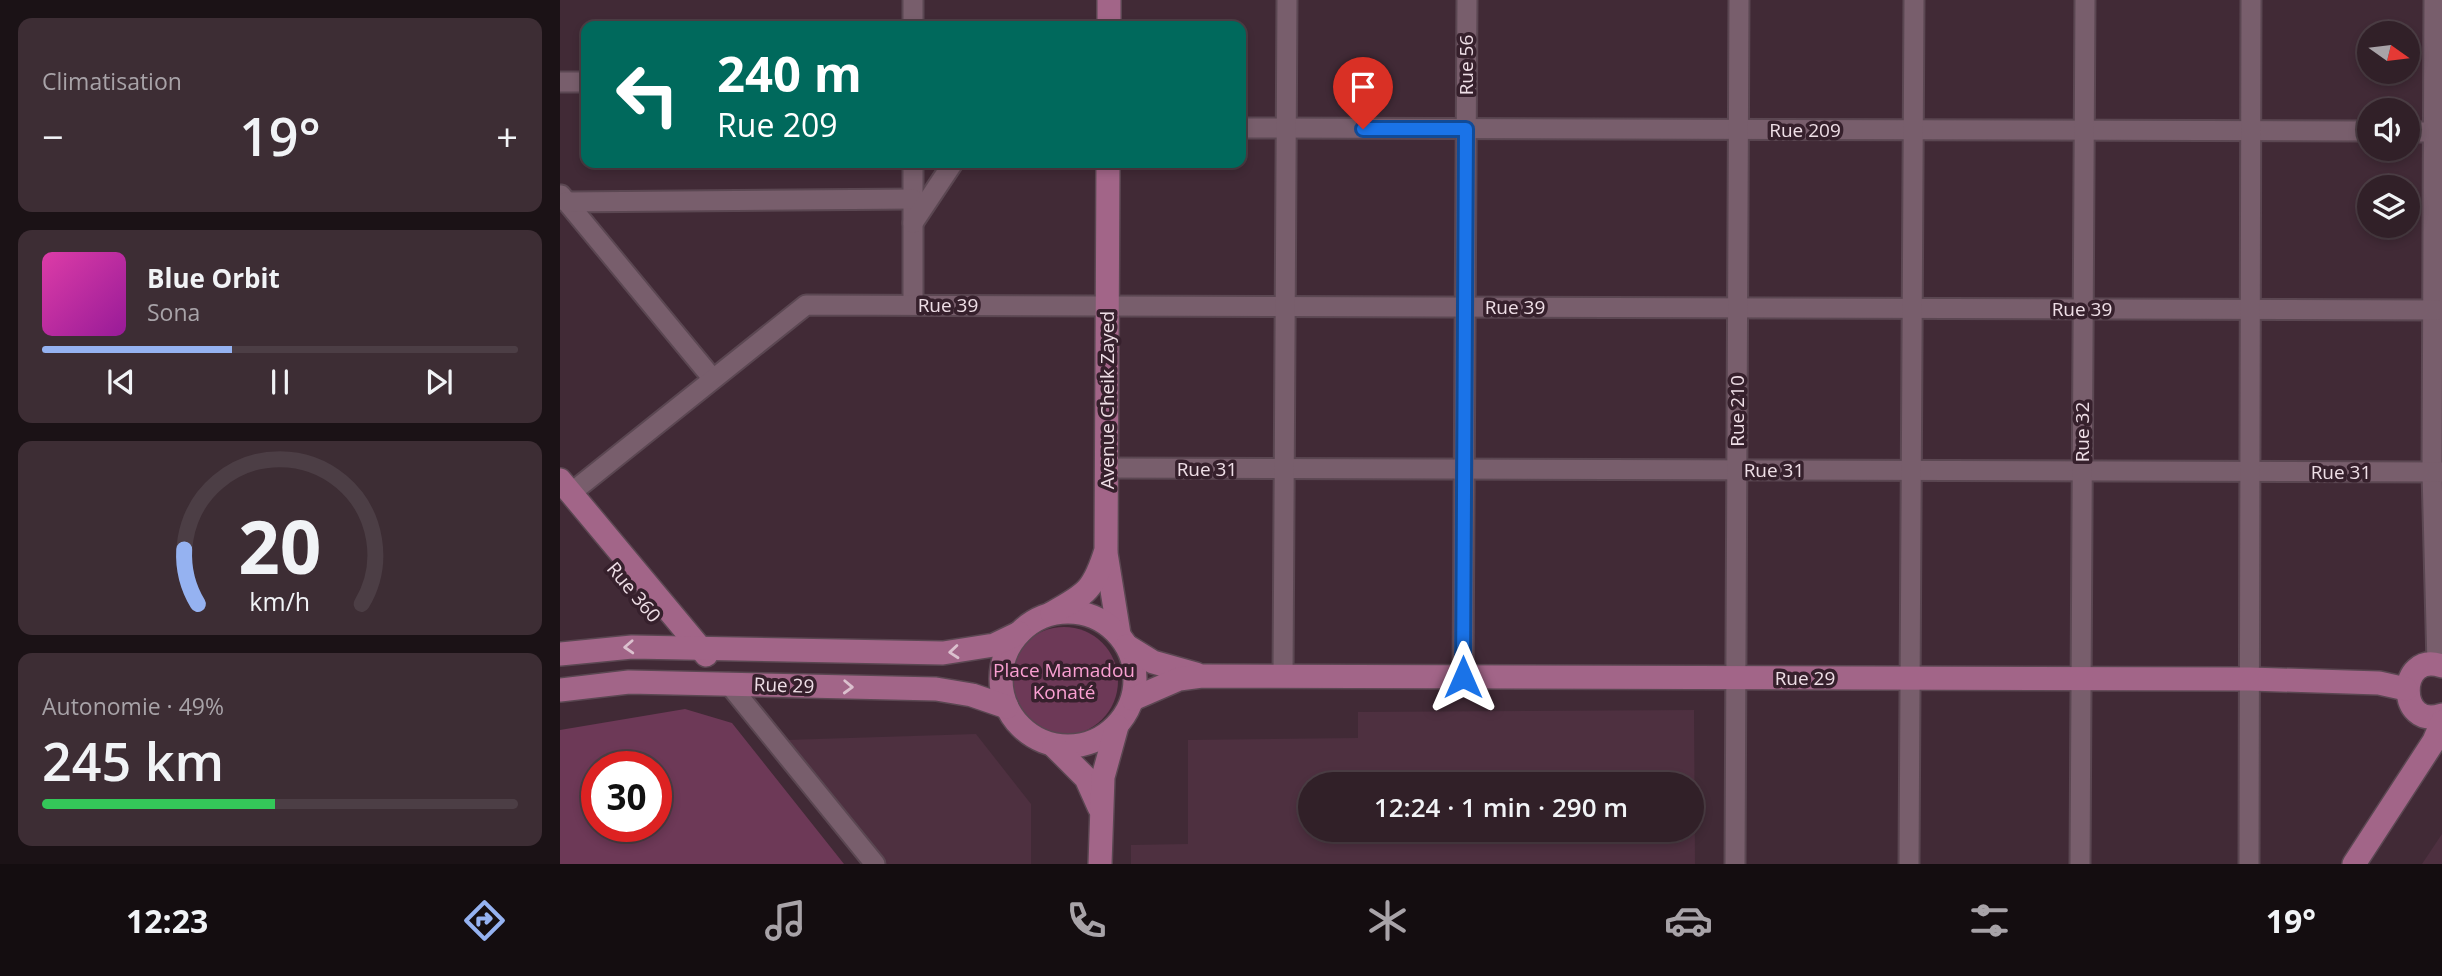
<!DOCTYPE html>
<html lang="fr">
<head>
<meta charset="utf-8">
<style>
  body { margin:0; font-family:"Open Sans",sans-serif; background:#3d2d34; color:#f1f3f6; height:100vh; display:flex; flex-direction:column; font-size:26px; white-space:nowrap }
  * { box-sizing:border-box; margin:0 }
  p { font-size:23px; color:#a8a3a8 }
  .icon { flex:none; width:38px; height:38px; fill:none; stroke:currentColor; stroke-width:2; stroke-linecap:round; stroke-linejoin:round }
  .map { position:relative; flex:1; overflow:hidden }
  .sheet { display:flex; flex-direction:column; gap:18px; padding:18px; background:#1b1216; width:560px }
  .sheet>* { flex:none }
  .guide { position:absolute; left:21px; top:21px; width:665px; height:147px; border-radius:14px; box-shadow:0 4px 10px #0003,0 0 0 2px #4c3e45; background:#00695c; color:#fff; overflow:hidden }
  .needle { width:46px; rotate:104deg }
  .fabs { position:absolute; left:1797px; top:21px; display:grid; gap:14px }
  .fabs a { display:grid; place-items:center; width:63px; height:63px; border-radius:50%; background:#312028; box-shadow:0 4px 10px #0003,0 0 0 2px #4c3e45; font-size:35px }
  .speed { position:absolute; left:21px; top:751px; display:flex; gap:14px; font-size:35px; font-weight:700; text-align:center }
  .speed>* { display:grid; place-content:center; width:91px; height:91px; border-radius:50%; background:#312028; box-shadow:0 4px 10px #0003,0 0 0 2px #4c3e45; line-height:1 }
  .speed .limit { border:10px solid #d22; background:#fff; color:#111 }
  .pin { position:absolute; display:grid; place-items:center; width:60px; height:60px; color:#fff; margin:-72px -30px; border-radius:50% 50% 50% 0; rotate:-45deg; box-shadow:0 0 7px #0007 }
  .pin .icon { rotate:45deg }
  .me { position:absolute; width:77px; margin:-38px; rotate:0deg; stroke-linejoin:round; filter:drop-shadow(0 0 5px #0008) }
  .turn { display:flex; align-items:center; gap:24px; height:147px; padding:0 21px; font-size:32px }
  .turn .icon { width:91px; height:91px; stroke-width:2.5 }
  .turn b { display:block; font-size:49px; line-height:60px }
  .big { font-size:52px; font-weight:600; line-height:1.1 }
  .sheet .tile { flex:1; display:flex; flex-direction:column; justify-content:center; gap:10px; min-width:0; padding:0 24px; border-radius:14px; background:#3d2d34 }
  .sheet .dial { align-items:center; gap:0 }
  .dial svg { height:182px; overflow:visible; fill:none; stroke:#4c3e45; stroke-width:7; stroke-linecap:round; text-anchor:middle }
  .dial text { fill:#f1f3f6; stroke:none }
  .song { display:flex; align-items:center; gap:21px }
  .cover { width:84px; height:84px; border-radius:10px; background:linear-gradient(135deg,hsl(320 70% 55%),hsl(300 70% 35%)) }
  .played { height:7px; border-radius:4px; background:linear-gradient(90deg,#95b2f1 40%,#4c3e45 40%) }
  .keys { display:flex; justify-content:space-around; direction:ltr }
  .heat { display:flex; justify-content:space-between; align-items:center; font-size:38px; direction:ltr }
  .charge { height:10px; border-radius:5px; background:linear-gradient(90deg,#34c759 49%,#4c3e45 0) }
  .trip { position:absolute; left:738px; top:772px; width:406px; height:70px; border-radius:35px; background:#312028; box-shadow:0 4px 10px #0003,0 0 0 2px #4c3e45; font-weight:600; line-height:70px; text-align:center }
  .menu { display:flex; height:112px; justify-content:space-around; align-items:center; background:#140d10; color:#a8a3a8 }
  .menu .icon { width:49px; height:49px }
  .menu .current { color:#95b2f1 }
  .menu b { font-size:32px; color:#f1f3f6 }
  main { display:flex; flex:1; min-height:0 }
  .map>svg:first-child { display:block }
  .built { fill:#4e3040; fill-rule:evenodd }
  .green { fill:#6d3957; fill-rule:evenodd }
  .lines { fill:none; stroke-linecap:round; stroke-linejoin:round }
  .minor-casing { stroke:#5b4752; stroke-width:23 }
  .major-casing { stroke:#5b4752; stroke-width:26 }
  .minor { stroke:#785e6c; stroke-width:19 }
  .major { stroke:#a26588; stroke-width:23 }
  .oneway { stroke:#dbc0ce }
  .route-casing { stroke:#114b97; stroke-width:18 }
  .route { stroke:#1a73e8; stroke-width:12 }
  .labels { text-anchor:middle; stroke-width:7; stroke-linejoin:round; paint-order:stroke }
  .street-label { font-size:19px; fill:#eedee6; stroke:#36202c }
  .park-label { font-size:19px; fill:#faa0d2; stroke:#36202c }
</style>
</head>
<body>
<main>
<section class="sheet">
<div class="tile"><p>Climatisation</p>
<div class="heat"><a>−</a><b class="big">19°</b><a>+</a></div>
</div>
<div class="tile">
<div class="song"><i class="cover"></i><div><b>Blue Orbit</b><p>Sona</p></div></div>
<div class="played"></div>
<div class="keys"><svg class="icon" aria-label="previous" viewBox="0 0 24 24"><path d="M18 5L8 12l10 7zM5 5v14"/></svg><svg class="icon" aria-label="pause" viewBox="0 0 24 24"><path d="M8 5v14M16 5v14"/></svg><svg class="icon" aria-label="next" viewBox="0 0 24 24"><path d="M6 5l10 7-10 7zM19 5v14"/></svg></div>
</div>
<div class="tile dial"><svg viewBox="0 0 100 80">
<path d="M14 69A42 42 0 1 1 86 69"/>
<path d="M14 69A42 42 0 0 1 8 45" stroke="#95b2f1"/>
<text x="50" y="56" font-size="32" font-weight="700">20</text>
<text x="50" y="72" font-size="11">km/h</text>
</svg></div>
<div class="tile"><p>Autonomie · 49%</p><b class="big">245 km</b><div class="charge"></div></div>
</section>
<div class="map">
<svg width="1882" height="864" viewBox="0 0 1882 864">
  <rect width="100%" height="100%" fill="#412a36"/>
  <g class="built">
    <path d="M1134,710l1,154h-564v-19l57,-1v-104l170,-2v-26zM751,784h381v46h-381z"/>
    <polygon points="416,734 471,804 471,864 323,864 226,740"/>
    <polygon points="1882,834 1882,864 1862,864"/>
  </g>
  <g class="green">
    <circle cx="504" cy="681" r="54"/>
    <path d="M125,709l47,14 112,141h-284v-134zM37,766h59v60h-59z"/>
  </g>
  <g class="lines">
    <defs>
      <g id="minor">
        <polyline points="353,0 353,26"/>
        <polyline points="1874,0 1872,472 1877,664"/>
        <polyline points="0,82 26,82"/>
        <polyline points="681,128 1810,131"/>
        <polyline points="1848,132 1882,132"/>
        <polyline points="353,163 353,305"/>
        <polyline points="1,195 153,379"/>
        <polyline points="6,202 353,199"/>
        <polyline points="353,223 393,163"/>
        <polyline points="546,468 1882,472"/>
        <polyline points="11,493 246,305 1882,310"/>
        <polyline points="723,676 727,0"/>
        <polyline points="903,677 907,0"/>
        <polyline points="168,683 315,864"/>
        <polyline points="1175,864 1179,0"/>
        <polyline points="1349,864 1354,0"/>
        <polyline points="1520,864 1525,0"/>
        <polyline points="1689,864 1691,0"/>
      </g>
      <g id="major">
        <polyline points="549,26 549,0"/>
        <polyline points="0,480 146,655"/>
        <polyline points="546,553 559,634"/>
        <circle cx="508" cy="679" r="67"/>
        <path d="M492,613c35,-19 42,-24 54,-63l2,-387"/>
        <polyline points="567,646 593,662 636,674"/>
        <polyline points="0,654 72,647 383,653 434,645 459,633"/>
        <path d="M1882,666c-45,-16 -45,65 0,49"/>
        <polyline points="0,690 69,682 376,689 412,695 447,707"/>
        <polyline points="573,699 619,679 642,676 1690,679 1819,683 1846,689"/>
        <polyline points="494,746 526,778 539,807"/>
        <polyline points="540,864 543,777 557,726"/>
        <polyline points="1794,864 1874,741 1882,722"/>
      </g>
    </defs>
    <use href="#minor" class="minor-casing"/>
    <use href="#major" class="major-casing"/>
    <use href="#minor" class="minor"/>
    <use href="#major" class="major"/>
  </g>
  <defs><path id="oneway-chevron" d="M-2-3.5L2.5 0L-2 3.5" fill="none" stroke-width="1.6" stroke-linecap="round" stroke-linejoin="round" transform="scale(1.75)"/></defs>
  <g class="oneway">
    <use href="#oneway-chevron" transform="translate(69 647) rotate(177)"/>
    <use href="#oneway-chevron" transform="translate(394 652) rotate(175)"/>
    <use href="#oneway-chevron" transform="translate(288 687) rotate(2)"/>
  </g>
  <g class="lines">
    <defs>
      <polyline id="route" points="803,129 906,129 903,677"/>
    </defs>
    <use href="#route" class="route-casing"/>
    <use href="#route" class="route"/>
  </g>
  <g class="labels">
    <g class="street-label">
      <text transform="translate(906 65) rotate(-90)" y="7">Rue 56</text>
      <text x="1245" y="137">Rue 209</text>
      <text x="388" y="312">Rue 39</text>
      <text x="955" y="314">Rue 39</text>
      <text x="1522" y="316">Rue 39</text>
      <text transform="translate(547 400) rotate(-90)" y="7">Avenue Cheik Zayed</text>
      <text transform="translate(1177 411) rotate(-90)" y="7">Rue 210</text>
      <text transform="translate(1522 432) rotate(-90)" y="7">Rue 32</text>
      <text x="647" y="476">Rue 31</text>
      <text x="1214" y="477">Rue 31</text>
      <text x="1781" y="479">Rue 31</text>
      <text transform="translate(74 592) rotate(50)" y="7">Rue 360</text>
      <text x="1245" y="685">Rue 29</text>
      <text transform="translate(224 685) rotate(2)" y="7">Rue 29</text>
    </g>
    <g class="park-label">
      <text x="504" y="677">Place Mamadou<tspan x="504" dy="22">Konaté</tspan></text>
    </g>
  </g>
</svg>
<div class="fabs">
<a><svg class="needle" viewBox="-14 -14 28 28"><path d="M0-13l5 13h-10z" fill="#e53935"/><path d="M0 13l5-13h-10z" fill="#a8a3a8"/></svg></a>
<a><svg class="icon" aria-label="sound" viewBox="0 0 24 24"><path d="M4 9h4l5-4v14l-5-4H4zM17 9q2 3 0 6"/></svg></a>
<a><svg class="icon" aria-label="layers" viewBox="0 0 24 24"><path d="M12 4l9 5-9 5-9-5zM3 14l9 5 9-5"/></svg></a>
</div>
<div class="speed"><div class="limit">30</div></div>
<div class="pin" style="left:803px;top:129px;background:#d93025"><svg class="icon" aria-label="arrive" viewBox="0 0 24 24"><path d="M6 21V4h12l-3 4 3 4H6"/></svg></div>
<svg class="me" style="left:903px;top:677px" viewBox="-20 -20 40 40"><path d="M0-17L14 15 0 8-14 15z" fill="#1a73e8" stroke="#fff" stroke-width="4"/></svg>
<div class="trip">12:24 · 1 min · 290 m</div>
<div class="guide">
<div class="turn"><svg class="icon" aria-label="left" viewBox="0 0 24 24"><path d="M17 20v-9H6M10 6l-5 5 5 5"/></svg><div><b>240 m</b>Rue 209</div></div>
</div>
</div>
</main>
<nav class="menu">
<b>12:23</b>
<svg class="icon current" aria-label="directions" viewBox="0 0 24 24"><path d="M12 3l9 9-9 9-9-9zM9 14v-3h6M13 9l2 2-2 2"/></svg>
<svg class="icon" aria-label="music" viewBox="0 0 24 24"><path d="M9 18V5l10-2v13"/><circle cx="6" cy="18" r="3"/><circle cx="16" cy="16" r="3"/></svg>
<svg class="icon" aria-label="phone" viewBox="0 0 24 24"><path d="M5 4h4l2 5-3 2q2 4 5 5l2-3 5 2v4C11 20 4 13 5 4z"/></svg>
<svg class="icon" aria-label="climate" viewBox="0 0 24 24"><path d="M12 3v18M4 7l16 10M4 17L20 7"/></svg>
<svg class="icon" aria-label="car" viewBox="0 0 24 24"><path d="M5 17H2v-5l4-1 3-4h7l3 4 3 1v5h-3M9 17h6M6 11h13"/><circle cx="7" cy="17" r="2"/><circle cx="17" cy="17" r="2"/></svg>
<svg class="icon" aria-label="filters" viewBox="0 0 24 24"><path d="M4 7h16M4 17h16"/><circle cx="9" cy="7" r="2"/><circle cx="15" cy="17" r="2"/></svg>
<b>19°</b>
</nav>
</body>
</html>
